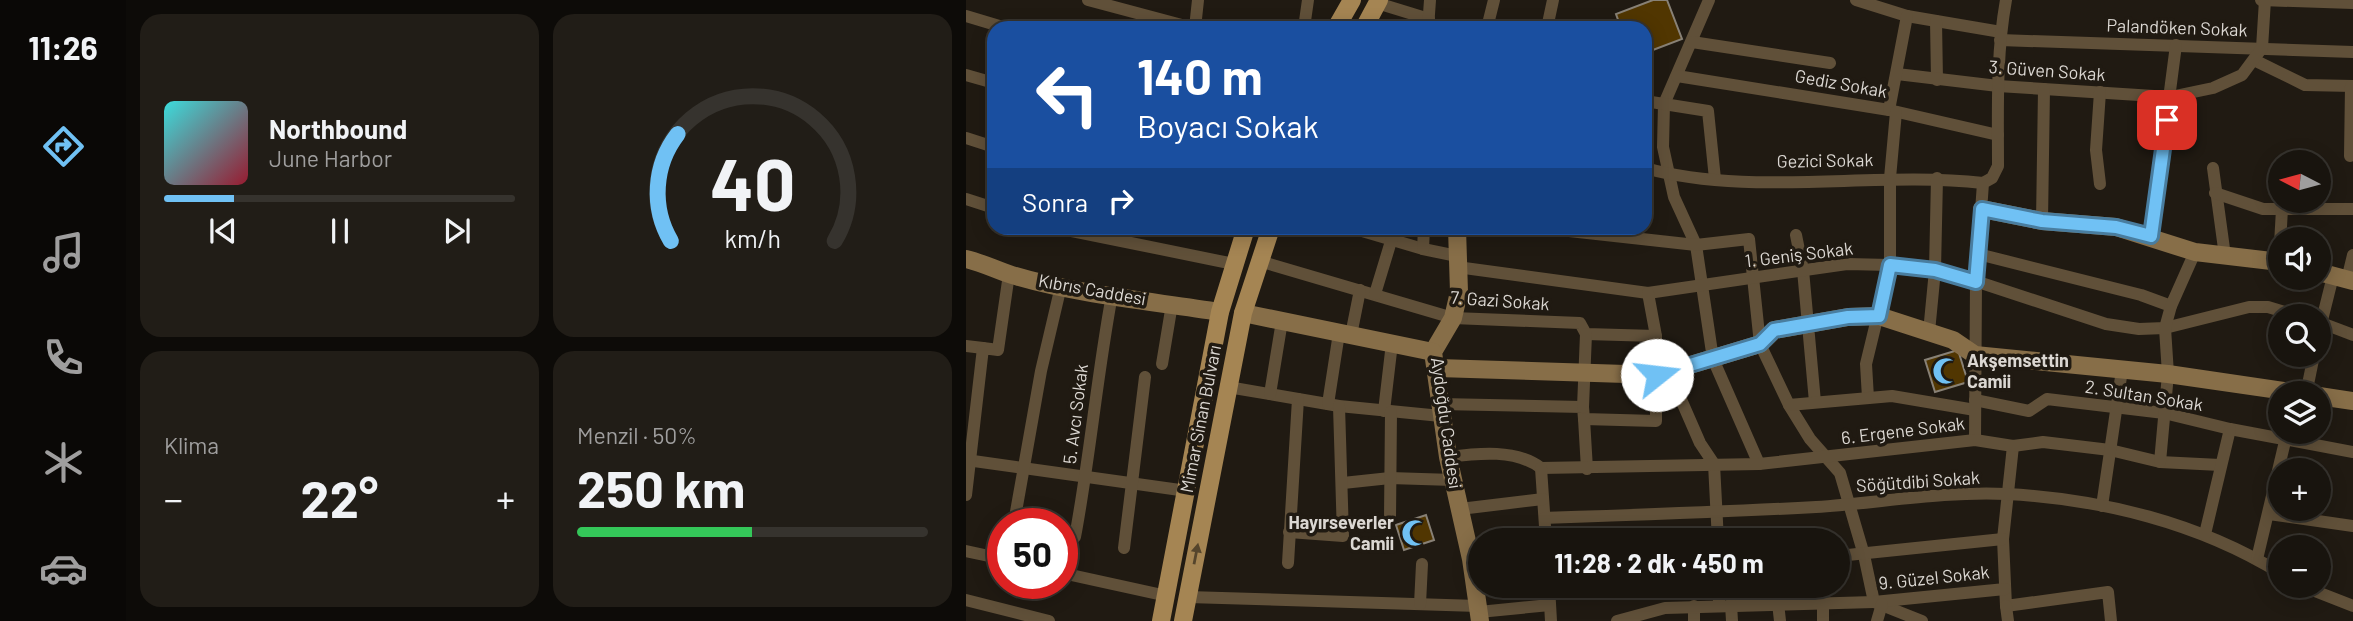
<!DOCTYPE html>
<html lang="tr">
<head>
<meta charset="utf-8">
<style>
  body { margin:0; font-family:Barlow,sans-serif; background:#211d17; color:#f1f3f6; height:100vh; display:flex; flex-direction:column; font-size:26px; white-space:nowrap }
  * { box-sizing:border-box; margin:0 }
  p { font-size:23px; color:#9f9e9e }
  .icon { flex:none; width:38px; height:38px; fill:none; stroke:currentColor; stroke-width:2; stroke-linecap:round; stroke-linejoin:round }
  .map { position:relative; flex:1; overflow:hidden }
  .side { display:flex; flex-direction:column; gap:14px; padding:14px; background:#0d0b08; width:840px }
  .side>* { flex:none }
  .hud { position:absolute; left:21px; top:21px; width:665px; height:214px; border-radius:21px; box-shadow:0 4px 18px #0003,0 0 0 2px #36332e; background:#1a4fa0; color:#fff; overflow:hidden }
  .needle { width:46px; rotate:276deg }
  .controls { position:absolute; left:1302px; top:150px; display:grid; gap:14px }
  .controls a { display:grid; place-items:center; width:63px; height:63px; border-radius:50%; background:#18140e; box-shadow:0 4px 18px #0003,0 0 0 2px #36332e; font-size:35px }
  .speed { position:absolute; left:21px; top:508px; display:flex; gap:14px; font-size:35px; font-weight:700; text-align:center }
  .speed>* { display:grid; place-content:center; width:91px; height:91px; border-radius:50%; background:#18140e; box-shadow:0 4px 18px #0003,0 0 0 2px #36332e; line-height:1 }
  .speed .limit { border:10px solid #d22; background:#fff; color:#111 }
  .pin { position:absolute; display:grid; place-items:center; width:60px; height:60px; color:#fff; margin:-30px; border-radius:14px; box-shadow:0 4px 10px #0006 }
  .me { position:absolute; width:77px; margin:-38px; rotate:74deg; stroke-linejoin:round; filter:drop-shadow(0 0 5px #0008) }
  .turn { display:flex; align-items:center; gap:24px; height:147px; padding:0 35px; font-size:32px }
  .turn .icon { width:91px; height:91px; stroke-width:2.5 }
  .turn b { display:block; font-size:49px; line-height:60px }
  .then { display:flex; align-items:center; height:66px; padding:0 35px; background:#0003; gap:14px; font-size:26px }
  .big { font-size:52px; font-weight:700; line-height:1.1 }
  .side .tile { flex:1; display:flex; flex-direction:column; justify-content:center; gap:10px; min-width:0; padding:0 24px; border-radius:21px; background:#211d17 }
  .side .dial { align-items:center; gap:0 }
  .dial svg { height:182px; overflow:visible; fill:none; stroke:#36332e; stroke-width:7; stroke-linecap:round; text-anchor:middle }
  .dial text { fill:#f1f3f6; stroke:none }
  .song { display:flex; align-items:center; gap:21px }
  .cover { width:84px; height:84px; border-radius:10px; background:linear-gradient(135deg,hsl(180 70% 55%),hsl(350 70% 35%)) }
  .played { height:7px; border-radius:4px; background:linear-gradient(90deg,#70c1f4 20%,#36332e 20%) }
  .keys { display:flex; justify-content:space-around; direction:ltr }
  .heat { display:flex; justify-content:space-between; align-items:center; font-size:38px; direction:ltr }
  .charge { height:10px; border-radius:5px; background:linear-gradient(90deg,#34c759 50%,#36332e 0) }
  .side .tiles { flex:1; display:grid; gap:14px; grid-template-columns:repeat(2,1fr) }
  .trip { position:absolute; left:502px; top:528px; width:382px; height:70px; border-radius:35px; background:#18140e; box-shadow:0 4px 18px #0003,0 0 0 2px #36332e; font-weight:700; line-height:70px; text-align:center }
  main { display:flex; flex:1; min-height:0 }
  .tabs { display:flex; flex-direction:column; width:126px; justify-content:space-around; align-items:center; background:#0a0806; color:#9f9e9e }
  .tabs .icon { width:49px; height:49px }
  .tabs .on { color:#70c1f4 }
  .tabs b { font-size:32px; color:#f1f3f6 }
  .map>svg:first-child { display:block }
  .building { fill:#513601; stroke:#888176; stroke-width:2 }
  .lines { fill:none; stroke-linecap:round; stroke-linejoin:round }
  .minor { stroke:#605039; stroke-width:12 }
  .secondary { stroke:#876e48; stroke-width:18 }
  .primary { stroke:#a58553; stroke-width:18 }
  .oneway { fill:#55452c }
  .route-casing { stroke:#497d9f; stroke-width:18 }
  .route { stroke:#70c1f4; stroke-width:12 }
  .labels { text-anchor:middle; stroke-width:7; stroke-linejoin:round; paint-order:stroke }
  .street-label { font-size:18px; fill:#dbd7d2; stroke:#201a12 }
  .poi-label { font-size:18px; font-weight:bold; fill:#dbd7d2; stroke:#201a12; text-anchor:start }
</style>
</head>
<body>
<main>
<nav class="tabs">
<b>11:26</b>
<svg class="icon on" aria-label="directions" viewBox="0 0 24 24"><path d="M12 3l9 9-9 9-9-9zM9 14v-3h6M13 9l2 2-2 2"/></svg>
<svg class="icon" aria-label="music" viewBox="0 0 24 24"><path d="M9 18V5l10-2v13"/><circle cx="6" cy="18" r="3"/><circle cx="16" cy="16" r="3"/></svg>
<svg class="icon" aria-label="phone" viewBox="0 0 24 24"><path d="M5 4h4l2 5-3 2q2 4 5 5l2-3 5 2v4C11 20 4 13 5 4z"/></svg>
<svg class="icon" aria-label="climate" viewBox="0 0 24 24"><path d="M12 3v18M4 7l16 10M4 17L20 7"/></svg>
<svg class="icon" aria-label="car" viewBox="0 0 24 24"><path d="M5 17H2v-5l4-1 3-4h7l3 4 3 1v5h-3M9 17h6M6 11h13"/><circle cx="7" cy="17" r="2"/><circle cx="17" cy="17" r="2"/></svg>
</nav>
<section class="side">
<div class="tiles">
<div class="tile">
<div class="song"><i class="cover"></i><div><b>Northbound</b><p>June Harbor</p></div></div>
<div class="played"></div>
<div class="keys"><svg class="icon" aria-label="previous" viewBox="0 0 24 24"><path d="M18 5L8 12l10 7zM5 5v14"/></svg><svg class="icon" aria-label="pause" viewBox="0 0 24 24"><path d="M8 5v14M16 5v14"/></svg><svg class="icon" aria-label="next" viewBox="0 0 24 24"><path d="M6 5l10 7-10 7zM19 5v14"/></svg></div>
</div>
<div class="tile dial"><svg viewBox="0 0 100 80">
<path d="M14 69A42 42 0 1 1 86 69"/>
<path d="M14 69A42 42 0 0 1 17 22" stroke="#70c1f4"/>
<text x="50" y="56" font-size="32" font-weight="700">40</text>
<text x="50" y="72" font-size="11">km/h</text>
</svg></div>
<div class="tile"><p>Klima</p>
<div class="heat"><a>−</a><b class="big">22°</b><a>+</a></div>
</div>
<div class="tile"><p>Menzil · 50%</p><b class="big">250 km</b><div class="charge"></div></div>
</div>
</section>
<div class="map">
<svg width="1387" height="621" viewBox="0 0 1387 621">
  <rect width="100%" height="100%" fill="#201a12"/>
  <g class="building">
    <polygon points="687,0 701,0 716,39 679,53 679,28 655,28 650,14"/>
    <polygon points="992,350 1002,382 969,392 959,360"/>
    <polygon points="460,515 468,540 438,550 430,525"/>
  </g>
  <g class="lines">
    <g class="minor">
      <polyline points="122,0 227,28"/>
      <polyline points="743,0 698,104 697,147 708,197 730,245 747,359 793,464"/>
      <polyline points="890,0 941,16 1035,32"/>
      <polyline points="1295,0 1387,3"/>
      <polyline points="411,3 463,19"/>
      <polyline points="0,16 40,28"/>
      <polyline points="970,21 971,80"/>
      <polyline points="229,28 232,0"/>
      <polyline points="338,28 342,0"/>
      <polyline points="462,28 464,0"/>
      <polyline points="521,28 528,0"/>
      <polyline points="581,28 587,0"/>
      <polyline points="1034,40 1387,52"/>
      <polyline points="726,42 864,63"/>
      <polyline points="1288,60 1339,85 1387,86"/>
      <polyline points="931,74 1032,86 1204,97 1247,88 1276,75 1296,48 1299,0"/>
      <polyline points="0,75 28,83"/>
      <polyline points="711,76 923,110 1032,135"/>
      <polyline points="679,101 742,111 749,179"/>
      <polyline points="923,110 941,16"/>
      <polyline points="0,138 28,147"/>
      <polyline points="1384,156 1385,86"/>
      <path d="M679,168c104,29 229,3 338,15"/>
      <polyline points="1247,168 1259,256"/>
      <polyline points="1134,184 1130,150 1134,92"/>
      <polyline points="1249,193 1297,209 1387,209"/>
      <polyline points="0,199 28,208"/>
      <polyline points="1076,221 1078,89"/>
      <polyline points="91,228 268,264"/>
      <polyline points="386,228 457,249 491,256"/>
      <polyline points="576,228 730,245 783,239 794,344 823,405 844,439 874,473 898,555 908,602 956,621"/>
      <polyline points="830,235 837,270 849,402"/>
      <polyline points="1185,236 1210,45"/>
      <polyline points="457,249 458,228"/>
      <polyline points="1012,254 1175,295 1205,306"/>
      <polyline points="293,261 487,318 614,323 620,334 690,336"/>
      <polyline points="1313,262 1316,209"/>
      <polyline points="491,267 682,293 881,264 924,265 991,275 1140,324 1173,329 1199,328 1283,307 1302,307 1335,317"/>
      <polyline points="1381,280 1387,255"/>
      <polyline points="409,294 429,228"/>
      <polyline points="1353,322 1387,335"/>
      <polyline points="963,332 969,270 971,178"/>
      <polyline points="1353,332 1367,276"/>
      <polyline points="385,335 394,290"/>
      <polyline points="0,346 17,348"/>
      <polyline points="196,364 206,304"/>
      <polyline points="703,372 734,443 748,464 752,541"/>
      <polyline points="262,387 373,406 475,416"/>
      <polyline points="304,394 316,321"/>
      <polyline points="1340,394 1348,355"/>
      <polyline points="902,398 900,364 924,265 924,178 930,112"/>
      <polyline points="1009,400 1063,411 1081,399 1198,413 1264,429 1387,452"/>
      <polyline points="362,404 373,333"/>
      <polyline points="474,404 617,407 618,419 690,421 690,336 682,293"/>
      <polyline points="823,405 926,396 1009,410"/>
      <polyline points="617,407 620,334"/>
      <polyline points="418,411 426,343"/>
      <polyline points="618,419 621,469"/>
      <path d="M1009,440l1,-158 7,-99 9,-5 6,-12c0,-56 -2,-111 8,-166"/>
      <polyline points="1047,446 1037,539 1040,606 1142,592 1145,621"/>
      <path d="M482,457c31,-4 68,-8 93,11l218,-4 216,-24 38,6 30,-4 67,8 50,12 60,3"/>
      <polyline points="0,460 221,491"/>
      <polyline points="1194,462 1202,374 1199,328 1205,306 1229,252"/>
      <polyline points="575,468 580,541"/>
      <polyline points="377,483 424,478 487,480"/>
      <polyline points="0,495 17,348 32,350 43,274"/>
      <polyline points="1136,506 1156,370"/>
      <polyline points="494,509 577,499"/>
      <polyline points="1303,514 1387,526"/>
      <polyline points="424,518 425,412"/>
      <path d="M579,518c90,-3 181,-6 271,-11 63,-4 127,-16 191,-13 95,5 192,29 273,79"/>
      <polyline points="48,523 75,371 95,286"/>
      <polyline points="323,532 377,536 373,406"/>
      <polyline points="1239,534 1264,429"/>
      <path d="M109,537c15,-80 22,-162 37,-242"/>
      <polyline points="158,548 179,377"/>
      <polyline points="0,551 37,559"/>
      <polyline points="872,556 1037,539"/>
      <polyline points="1291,559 1321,433"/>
      <polyline points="322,563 332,399"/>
      <polyline points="96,573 201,596"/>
      <polyline points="583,586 585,621"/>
      <polyline points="753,586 753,605"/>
      <polyline points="1336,586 1387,606"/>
      <polyline points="222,597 512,606"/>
      <polyline points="0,600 83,621"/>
      <polyline points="812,603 814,621"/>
      <polyline points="857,603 857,621"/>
      <polyline points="454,604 456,564"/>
      <polyline points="765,604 766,621"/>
      <polyline points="728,606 728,621"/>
      <polyline points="1040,606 1042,621"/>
      <polyline points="513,612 584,605"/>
      <polyline points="651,621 699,608 908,602 1039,589"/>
      <polyline points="911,621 916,604"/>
    </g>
    <g class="secondary">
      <polyline points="1016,209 1076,221 1150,227 1229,252 1314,262"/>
      <polyline points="491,228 493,292 487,318 467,352 482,457 505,559 514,621"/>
      <path d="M0,259c17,4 30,11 46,16 66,20 139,26 208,37"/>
      <polyline points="1353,272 1387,281"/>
      <polyline points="277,313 467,352"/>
      <polyline points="472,368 691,375 794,344 808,330 882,317 913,316 987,340 1009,355 1202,374 1339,394"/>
      <polyline points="1353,396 1387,401"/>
    </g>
    <g class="primary">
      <polyline points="370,28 386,0"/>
      <polyline points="398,28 413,0"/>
      <polyline points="195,621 254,312 280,228"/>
      <polyline points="217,621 277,313 305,228"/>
    </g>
  </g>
  <defs><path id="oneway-solid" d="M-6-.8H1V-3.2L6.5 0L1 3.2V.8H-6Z" transform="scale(1.75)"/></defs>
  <use class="oneway" href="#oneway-solid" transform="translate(230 554) rotate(-79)"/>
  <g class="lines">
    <defs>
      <polyline id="route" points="691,375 794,344 808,330 882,317 913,316 924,265 969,270 1010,282 1016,209 1076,221 1150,227 1185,236 1201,120"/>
    </defs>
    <use href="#route" class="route-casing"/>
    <use href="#route" class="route"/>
  </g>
  <defs>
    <symbol id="mosque-bare" viewBox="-9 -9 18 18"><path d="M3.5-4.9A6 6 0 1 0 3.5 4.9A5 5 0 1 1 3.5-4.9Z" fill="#70c1f4" stroke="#201a12" stroke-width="2.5" paint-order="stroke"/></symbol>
  </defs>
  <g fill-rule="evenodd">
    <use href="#mosque-bare" x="961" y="352" width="38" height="38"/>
    <use href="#mosque-bare" x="430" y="514" width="38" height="38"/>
  </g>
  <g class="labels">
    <g class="street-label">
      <text transform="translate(1211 28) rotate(2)" y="6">Palandöken Sokak</text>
      <text transform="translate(1081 71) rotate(4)" y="6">3. Güven Sokak</text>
      <text transform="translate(875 84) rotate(10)" y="6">Gediz Sokak</text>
      <text transform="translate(859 161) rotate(-1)" y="6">Gezici Sokak</text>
      <text transform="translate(833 255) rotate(-7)" y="6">1. Geniş Sokak</text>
      <text transform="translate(126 290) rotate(10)" y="6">Kıbrıs Caddesi</text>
      <text transform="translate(534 301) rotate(4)" y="6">7. Gazi Sokak</text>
      <text transform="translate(1178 396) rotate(9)" y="6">2. Sultan Sokak</text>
      <text transform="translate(110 414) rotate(-83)" y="6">5. Avcı Sokak</text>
      <text transform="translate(235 419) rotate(-79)" y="6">Mimar Sinan Bulvarı</text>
      <text transform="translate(480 423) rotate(82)" y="6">Aydoğdu Caddesi</text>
      <text transform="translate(937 431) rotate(-7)" y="6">6. Ergene Sokak</text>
      <text transform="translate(952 482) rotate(-4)" y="6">Söğütdibi Sokak</text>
      <text transform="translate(968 578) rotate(-6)" y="6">9. Güzel Sokak</text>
    </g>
    <g class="poi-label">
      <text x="1001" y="367">Akşemsettin<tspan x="1001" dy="21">Camii</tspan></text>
      <text x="428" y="529" text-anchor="end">Hayırseverler<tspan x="428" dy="21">Camii</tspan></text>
    </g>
  </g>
</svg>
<div class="controls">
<a><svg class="needle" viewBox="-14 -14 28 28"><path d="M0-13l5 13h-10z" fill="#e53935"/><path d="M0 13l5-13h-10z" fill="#9f9e9e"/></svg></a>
<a><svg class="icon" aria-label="sound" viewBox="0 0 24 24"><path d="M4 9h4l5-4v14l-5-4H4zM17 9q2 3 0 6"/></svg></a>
<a><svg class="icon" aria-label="search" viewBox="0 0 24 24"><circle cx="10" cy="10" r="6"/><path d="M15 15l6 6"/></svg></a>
<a><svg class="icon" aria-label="layers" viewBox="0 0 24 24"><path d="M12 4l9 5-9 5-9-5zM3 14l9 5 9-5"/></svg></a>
<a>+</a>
<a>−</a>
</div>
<div class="speed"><div class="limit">50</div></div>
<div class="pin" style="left:1201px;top:120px;background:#d93025"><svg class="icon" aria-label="arrive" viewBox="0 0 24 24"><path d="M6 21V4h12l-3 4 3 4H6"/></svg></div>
<svg class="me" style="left:691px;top:375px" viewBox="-20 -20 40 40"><circle r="19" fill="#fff"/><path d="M0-13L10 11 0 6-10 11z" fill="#70c1f4"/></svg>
<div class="trip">11:28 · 2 dk · 450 m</div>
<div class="hud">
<div class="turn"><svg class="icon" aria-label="left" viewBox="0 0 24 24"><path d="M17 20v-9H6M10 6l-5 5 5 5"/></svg><div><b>140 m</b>Boyacı Sokak</div></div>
<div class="then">Sonra<svg class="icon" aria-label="right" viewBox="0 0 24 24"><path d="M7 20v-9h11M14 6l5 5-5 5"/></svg></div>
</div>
</div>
</main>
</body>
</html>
